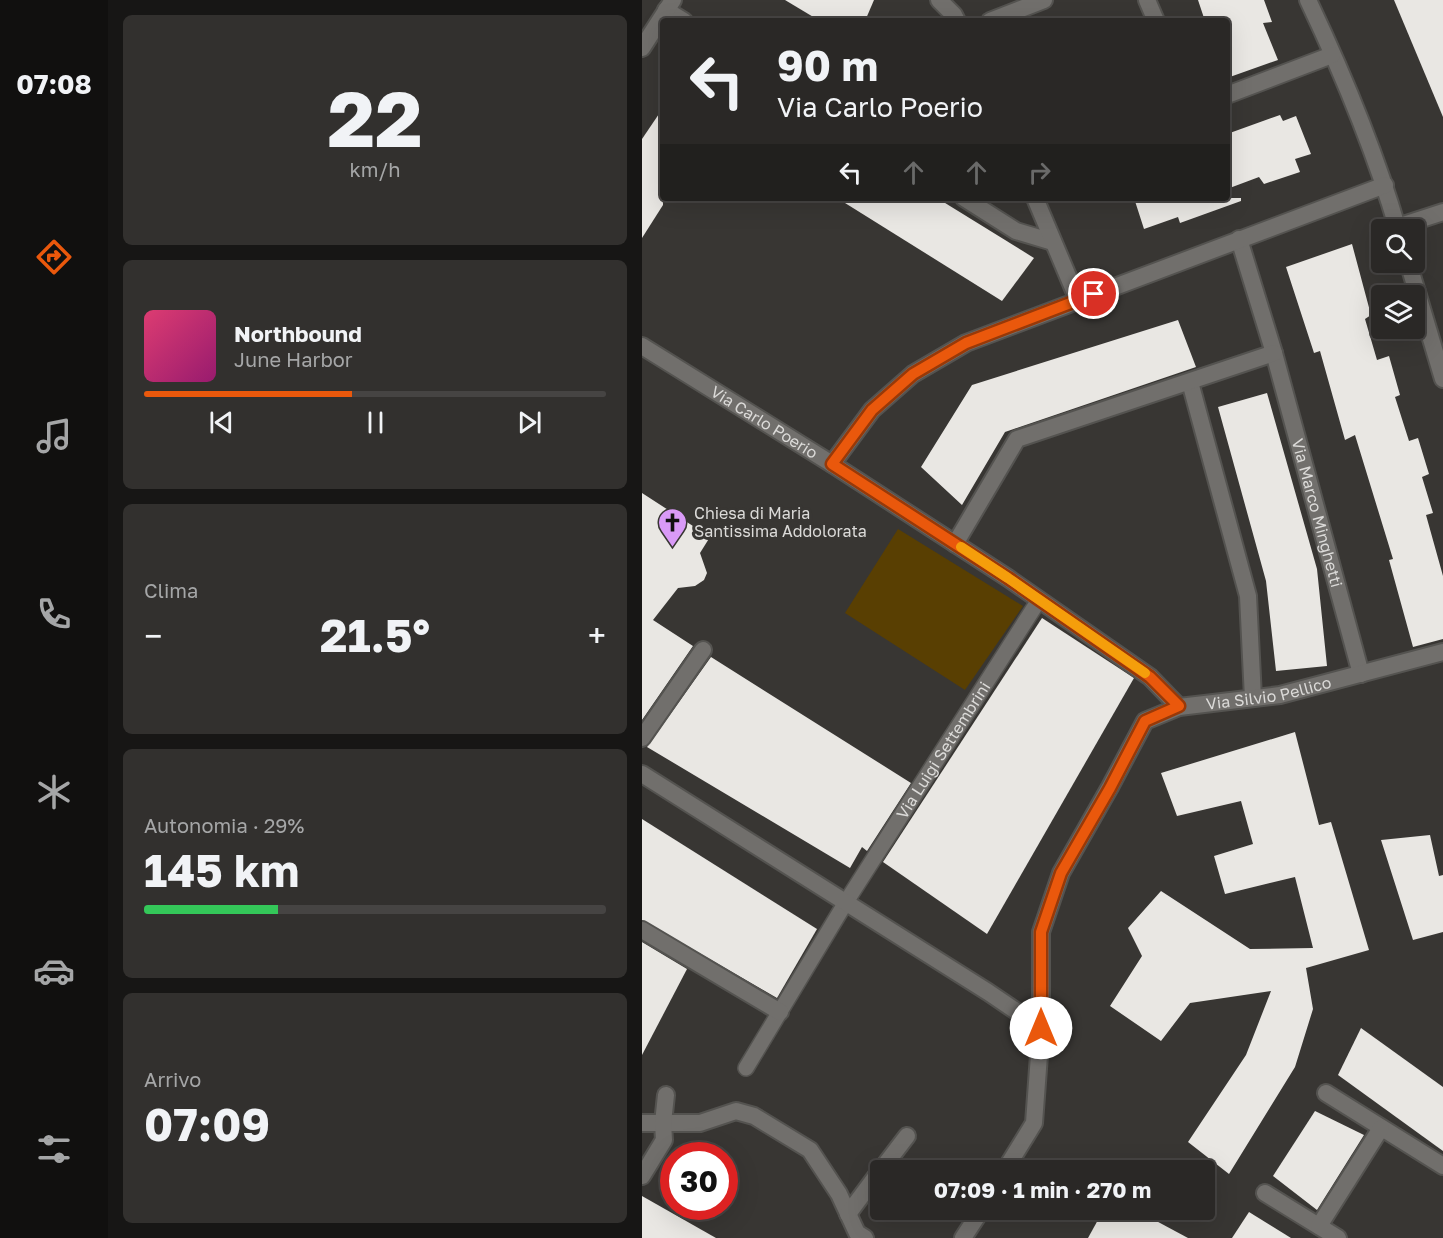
<!DOCTYPE html>
<html lang="it">
<head>
<meta charset="utf-8">
<style>
  body { margin:0; font-family:"Golos Text",sans-serif; background:#32302e; color:#f1f3f6; height:100vh; display:flex; flex-direction:column; font-size:22px; white-space:nowrap }
  * { box-sizing:border-box; margin:0 }
  p { font-size:20px; color:#a5a6a7 }
  .icon { flex:none; width:33px; height:33px; fill:none; stroke:currentColor; stroke-width:2; stroke-linecap:round; stroke-linejoin:round }
  .map { position:relative; flex:1; overflow:hidden }
  .details { display:flex; flex-direction:column; gap:15px; padding:15px; background:#171615; width:534px }
  .details>* { flex:none }
  .top-card { position:absolute; left:18px; top:18px; width:570px; height:183px; border-radius:6px; box-shadow:0 6px 24px #0002,0 0 0 2px #464443; background:#2a2826; color:#f1f3f6; overflow:hidden }
  .controls { position:absolute; left:729px; top:219px; display:grid; gap:12px }
  .controls a { display:grid; place-items:center; width:54px; height:54px; border-radius:6px; background:#2a2826; box-shadow:0 6px 24px #0002,0 0 0 2px #464443; font-size:30px }
  .speed { position:absolute; left:18px; top:1142px; display:flex; gap:12px; font-size:30px; font-weight:700; text-align:center }
  .speed>* { display:grid; place-content:center; width:78px; height:78px; border-radius:50%; background:#2a2826; box-shadow:0 6px 24px #0002,0 0 0 2px #464443; line-height:1 }
  .speed .limit { border:9px solid #d22; background:#fff; color:#111 }
  .pin { position:absolute; display:grid; place-items:center; width:51px; height:51px; color:#fff; margin:-26px; border:3px solid #fff; border-radius:50%; box-shadow:0 2px 6px #0007 }
  .me { position:absolute; width:66px; margin:-33px; rotate:0deg; stroke-linejoin:round; filter:drop-shadow(0 0 4px #0008) }
  .turn { display:flex; align-items:center; gap:21px; height:126px; padding:0 18px; font-size:27px }
  .turn .icon { width:78px; height:78px; stroke-width:2.5 }
  .turn b { display:block; font-size:42px; line-height:51px }
  .lanes { display:flex; align-items:center; height:57px; padding:0 18px; background:#0003; justify-content:center; gap:30px; direction:ltr }
  .lanes .off { opacity:.35 }
  .big { font-size:45px; font-weight:700; line-height:1.1 }
  .details .widget { flex:1; display:flex; flex-direction:column; justify-content:center; gap:9px; min-width:0; padding:0 21px; border-radius:9px; background:#32302e }
  .details .dial { align-items:center; gap:0 }
  .dial b { font-size:78px; line-height:1 }
  .song { display:flex; align-items:center; gap:18px }
  .cover { width:72px; height:72px; border-radius:9px; background:linear-gradient(135deg,hsl(340 70% 55%),hsl(320 70% 35%)) }
  .played { height:6px; border-radius:3px; background:linear-gradient(90deg,#ea580c 45%,#464443 45%) }
  .keys { display:flex; justify-content:space-around; direction:ltr }
  .heat { display:flex; justify-content:space-between; align-items:center; font-size:33px; direction:ltr }
  .charge { height:9px; border-radius:4px; background:linear-gradient(90deg,#34c759 29%,#464443 0) }
  .trip { position:absolute; left:228px; top:1160px; width:345px; height:60px; border-radius:6px; background:#2a2826; box-shadow:0 6px 24px #0002,0 0 0 2px #464443; font-weight:700; line-height:60px; text-align:center }
  main { display:flex; flex:1; min-height:0 }
  .tabs { display:flex; flex-direction:column; width:108px; justify-content:space-around; align-items:center; background:#11100f; color:#a5a6a7 }
  .tabs .icon { width:42px; height:42px }
  .tabs .on { color:#ea580c }
  .tabs b { font-size:27px; color:#f1f3f6 }
  .map>svg:first-child { display:block }
  .green { fill:#593f02 }
  .building { fill:#e9e7e3 }
  .lines { fill:none; stroke-linecap:round; stroke-linejoin:round }
  .service-casing { stroke:#545350; stroke-width:18 }
  .pedestrian-casing { stroke:#545350; stroke-width:20 }
  .minor-casing { stroke:#545350; stroke-width:20 }
  .service { stroke:#716f6c; stroke-width:15 }
  .pedestrian { stroke:#716f6c; stroke-width:16 }
  .minor { stroke:#716f6c; stroke-width:16 }
  .route-casing { stroke:#983908; stroke-width:15 }
  .route { stroke:#ea580c; stroke-width:10 }
  .slow { stroke:#f59e0b; stroke-width:10 }
  .labels { text-anchor:middle; stroke-width:6; stroke-linejoin:round; paint-order:stroke }
  .street-label { font-size:16px; fill:#dbdad8; stroke:#383633 }
  .poi-label { font-size:16px; fill:#dbdad8; stroke:#383633; text-anchor:start }
</style>
</head>
<body>
<main>
<nav class="tabs">
<b>07:08</b>
<svg class="icon on" aria-label="directions" viewBox="0 0 24 24"><path d="M12 3l9 9-9 9-9-9zM9 14v-3h6M13 9l2 2-2 2"/></svg>
<svg class="icon" aria-label="music" viewBox="0 0 24 24"><path d="M9 18V5l10-2v13"/><circle cx="6" cy="18" r="3"/><circle cx="16" cy="16" r="3"/></svg>
<svg class="icon" aria-label="phone" viewBox="0 0 24 24"><path d="M5 4h4l2 5-3 2q2 4 5 5l2-3 5 2v4C11 20 4 13 5 4z"/></svg>
<svg class="icon" aria-label="climate" viewBox="0 0 24 24"><path d="M12 3v18M4 7l16 10M4 17L20 7"/></svg>
<svg class="icon" aria-label="car" viewBox="0 0 24 24"><path d="M5 17H2v-5l4-1 3-4h7l3 4 3 1v5h-3M9 17h6M6 11h13"/><circle cx="7" cy="17" r="2"/><circle cx="17" cy="17" r="2"/></svg>
<svg class="icon" aria-label="filters" viewBox="0 0 24 24"><path d="M4 7h16M4 17h16"/><circle cx="9" cy="7" r="2"/><circle cx="15" cy="17" r="2"/></svg>
</nav>
<section class="details">
<div class="widget dial"><b>22</b><p>km/h</p></div>
<div class="widget">
<div class="song"><i class="cover"></i><div><b>Northbound</b><p>June Harbor</p></div></div>
<div class="played"></div>
<div class="keys"><svg class="icon" aria-label="previous" viewBox="0 0 24 24"><path d="M18 5L8 12l10 7zM5 5v14"/></svg><svg class="icon" aria-label="pause" viewBox="0 0 24 24"><path d="M8 5v14M16 5v14"/></svg><svg class="icon" aria-label="next" viewBox="0 0 24 24"><path d="M6 5l10 7-10 7zM19 5v14"/></svg></div>
</div>
<div class="widget"><p>Clima</p>
<div class="heat"><a>−</a><b class="big">21.5°</b><a>+</a></div>
</div>
<div class="widget"><p>Autonomia · 29%</p><b class="big">145 km</b><div class="charge"></div></div>
<div class="widget"><p>Arrivo</p><b class="big">07:09</b></div>
</section>
<div class="map">
<svg width="801" height="1238" viewBox="0 0 801 1238">
  <rect width="100%" height="100%" fill="#383633"/>
  <polygon class="green" points="256,529 381,606 323,690 203,613"/>
  <g class="building">
    <polygon points="143,0 232,0 223,21 178,21"/>
    <polygon points="556,0 622,0 630,22 621,23 636,60 585,78 585,21 563,21"/>
    <polygon points="752,0 801,0 801,117"/>
    <polygon points="21,108 21,205 0,238 0,139"/>
    <polygon points="638,115 641,121 654,116 669,154 653,159 658,172 622,184 617,177 585,189 585,134"/>
    <polygon points="195,198 295,198 392,258 360,301"/>
    <polygon points="492,198 599,198 599,201 538,223 536,217 502,229"/>
    <polygon points="710,244 729,315 723,319 735,360 747,356 758,395 753,397 767,441 776,438 787,474 780,477 791,513 784,515 801,576 801,639 771,647 747,560 751,559 713,435 703,440 678,351 672,353 644,267"/>
    <polygon points="536,320 554,367 363,432 320,505 279,467 330,385"/>
    <polygon points="625,393 675,569 685,666 634,671 624,581 576,407"/>
    <polygon points="0,493 68,537 58,553 65,573 62,580 53,586 36,588 11,620 51,646 0,720"/>
    <polygon points="400,618 492,678 345,934 241,862"/>
    <polygon points="69,657 269,783 225,851 220,847 208,868 5,747"/>
    <polygon points="653,732 677,825 689,822 727,950 664,968 671,1009 653,1067 587,1174 546,1142 604,1055 629,991 548,1003 519,1041 468,1006 500,956 486,928 519,891 608,949 671,948 653,877 583,894 572,856 611,844 599,801 535,816 519,773"/>
    <polygon points="0,819 175,929 135,998 0,920"/>
    <polygon points="788,835 797,876 801,875 801,932 771,940 739,840"/>
    <polygon points="0,942 45,969 0,1055"/>
    <polygon points="719,1028 801,1087 801,1151 696,1075"/>
    <polygon points="673,1111 722,1135 675,1210 631,1176"/>
    <polygon points="0,1196 74,1238 0,1238"/>
    <polygon points="462,1209 492,1209 546,1238 446,1238"/>
    <polygon points="607,1212 649,1238 590,1238"/>
  </g>
  <g class="lines">
    <defs>
      <g id="service">
        <path id="s1" d="M104,1068l100,-166 193,-302"/>
      </g>
      <polyline id="pedestrian" points="755,227 801,212"/>
      <g id="minor">
        <polyline points="297,0 312,15 315,21"/>
        <polyline points="505,0 514,21"/>
        <path d="M666,0c35,74 67,151 90,230"/>
        <polyline points="24,10 42,21"/>
        <polyline points="348,21 402,0"/>
        <polyline points="0,48 31,0"/>
        <polyline points="585,95 690,55"/>
        <polyline points="322,198 374,231 411,242"/>
        <polyline points="393,198 436,300"/>
        <path id="s2" d="M597,239l35,114 87,321"/>
        <polyline points="766,262 801,379"/>
        <path id="s3" d="M0,346l190,118 176,114 142,99 29,30"/>
        <polyline points="548,382 606,596 611,698"/>
        <polyline points="190,464 230,410 271,374 324,343 743,185"/>
        <polyline points="313,544 375,439 632,353"/>
        <polyline points="0,738 61,650"/>
        <polyline points="0,774 346,992 399,1028"/>
        <polyline points="0,930 138,1012"/>
        <polyline points="684,1093 801,1166"/>
        <polyline points="0,1123 58,1123 94,1111 112,1116 168,1150 197,1194 215,1233 223,1238"/>
        <polyline points="239,1170 265,1136"/>
        <path id="s4" d="M363,1170l29,-47 7,-95v-96l20,-59 49,-86 35,-66 34,-14 101,-12 163,-43"/>
        <polyline points="0,1176 22,1140 21,1123 24,1095"/>
        <polyline points="623,1193 696,1238"/>
        <polyline points="206,1214 238,1171"/>
        <polyline points="677,1226 739,1128"/>
        <polyline points="321,1238 340,1209"/>
      </g>
    </defs>
    <use href="#service" class="service-casing"/>
    <use href="#pedestrian" class="pedestrian-casing"/>
    <use href="#minor" class="minor-casing"/>
    <use href="#service" class="service"/>
    <use href="#pedestrian" class="pedestrian"/>
    <use href="#minor" class="minor"/>
  </g>
  <g class="lines">
    <defs>
      <polyline id="route" points="399,1028 399,932 419,873 468,788 503,721 537,706 508,677 366,578 190,464 230,410 271,374 324,343 452,294"/>
    </defs>
    <use href="#route" class="route-casing"/>
    <use href="#route" class="route"/>
    <polyline class="slow" points="319,547 366,578 503,673"/>
  </g>
  <defs>
    <symbol id="church-pin" viewBox="-11 -11 22 30"><path d="M0 17L-7.5 6A9.5 9.5 0 1 1 7.5 6Z" fill="#d99af7" stroke="#383633"/><path d="M-1.2-6h2.4v3.5h3.3v2.4h-3.3V6h-2.4V-.1h-3.3v-2.4h3.3Z" fill="#111"/></symbol>
  </defs>
  <g fill-rule="evenodd">
    <use href="#church-pin" x="14" y="506" width="33" height="45"/>
  </g>
  <g class="labels">
    <g class="street-label">
      <text dy="6" stroke="none"><textPath href="#s3" startOffset="144">Via Carlo Poerio</textPath></text>
      <text dy="6" stroke="none"><textPath href="#s2" startOffset="285">Via Marco Minghetti</textPath></text>
      <text dy="6" stroke="none"><textPath href="#s4" startOffset="610">Via Silvio Pellico</textPath></text>
      <text dy="6" stroke="none"><textPath href="#s1" startOffset="374">Via Luigi Settembrini</textPath></text>
    </g>
    <g class="poi-label">
      <text x="52" y="519">Chiesa di Maria<tspan x="52" dy="18">Santissima Addolorata</tspan></text>
    </g>
  </g>
</svg>
<div class="controls">
<a><svg class="icon" aria-label="search" viewBox="0 0 24 24"><circle cx="10" cy="10" r="6"/><path d="M15 15l6 6"/></svg></a>
<a><svg class="icon" aria-label="layers" viewBox="0 0 24 24"><path d="M12 4l9 5-9 5-9-5zM3 14l9 5 9-5"/></svg></a>
</div>
<div class="speed"><div class="limit">30</div></div>
<div class="pin" style="left:452px;top:294px;background:#d93025"><svg class="icon" aria-label="arrive" viewBox="0 0 24 24"><path d="M6 21V4h12l-3 4 3 4H6"/></svg></div>
<svg class="me" style="left:399px;top:1028px" viewBox="-20 -20 40 40"><circle r="19" fill="#fff"/><path d="M0-13L10 11 0 6-10 11z" fill="#ea580c"/></svg>
<div class="trip">07:09 · 1 min · 270 m</div>
<div class="top-card">
<div class="turn"><svg class="icon" aria-label="left" viewBox="0 0 24 24"><path d="M17 20v-9H6M10 6l-5 5 5 5"/></svg><div><b>90 m</b>Via Carlo Poerio</div></div>
<div class="lanes"><svg class="icon" aria-label="left" viewBox="0 0 24 24"><path d="M17 20v-9H6M10 6l-5 5 5 5"/></svg><svg class="icon off" aria-label="ahead" viewBox="0 0 24 24"><path d="M12 20V5M6 11l6-6 6 6"/></svg><svg class="icon off" aria-label="ahead" viewBox="0 0 24 24"><path d="M12 20V5M6 11l6-6 6 6"/></svg><svg class="icon off" aria-label="right" viewBox="0 0 24 24"><path d="M7 20v-9h11M14 6l5 5-5 5"/></svg></div>
</div>
</div>
</main>
</body>
</html>
